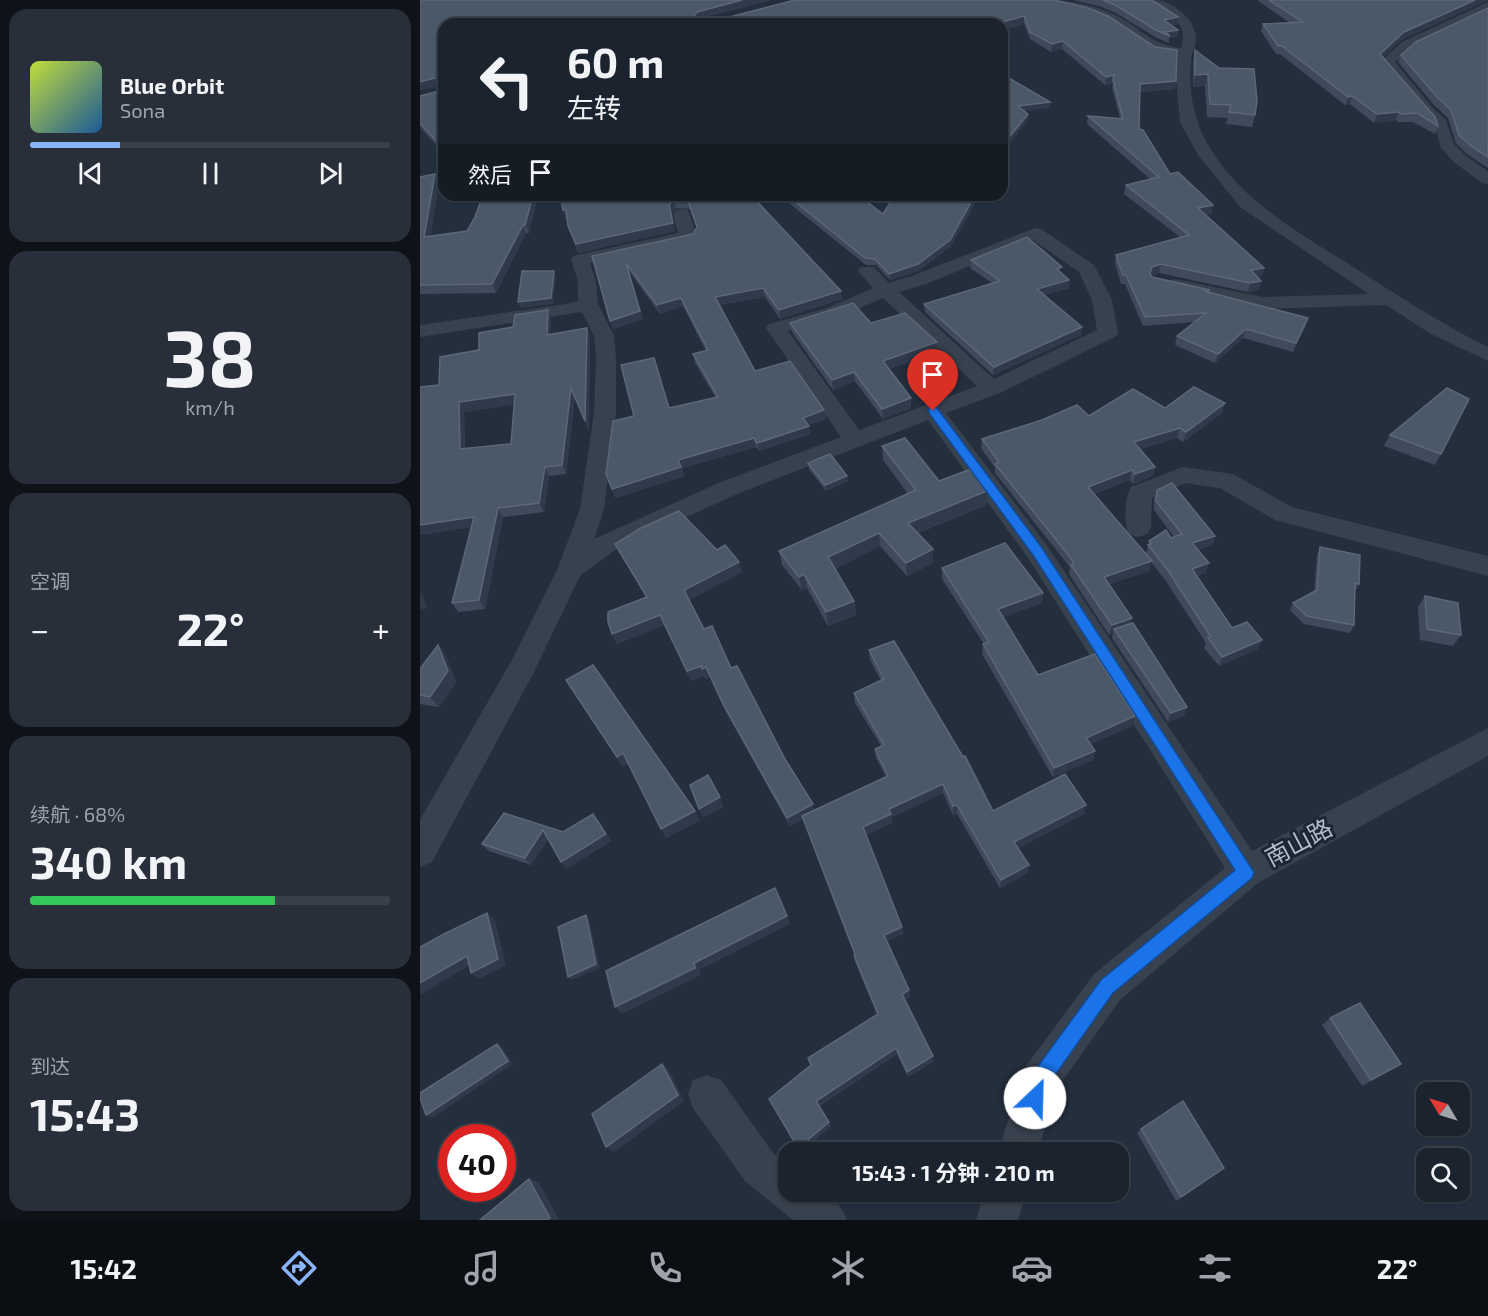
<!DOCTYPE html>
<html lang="zh">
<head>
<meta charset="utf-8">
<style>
  body { margin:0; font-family:"Exo 2","Noto Sans SC",sans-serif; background:#282f3a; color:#f1f3f6; height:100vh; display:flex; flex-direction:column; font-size:22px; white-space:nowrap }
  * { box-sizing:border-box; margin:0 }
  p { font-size:20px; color:#a0a4aa }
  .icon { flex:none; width:33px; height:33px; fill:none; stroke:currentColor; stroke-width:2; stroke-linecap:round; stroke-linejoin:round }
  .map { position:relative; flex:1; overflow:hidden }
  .sheet { display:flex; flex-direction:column; gap:9px; padding:9px; background:#0f1319; width:420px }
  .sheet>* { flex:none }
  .guide { position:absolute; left:18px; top:18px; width:570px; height:183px; border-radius:18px; box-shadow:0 2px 4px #0004,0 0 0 2px #39404a; background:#1b232e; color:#f1f3f6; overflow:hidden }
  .needle { width:39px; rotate:308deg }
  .tools { position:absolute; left:996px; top:1082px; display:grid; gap:12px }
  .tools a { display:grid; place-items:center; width:54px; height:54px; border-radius:12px; background:#1b232e; box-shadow:0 2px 4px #0004,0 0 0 2px #39404a; font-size:30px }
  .speed { position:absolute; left:18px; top:1124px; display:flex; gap:12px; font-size:30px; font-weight:700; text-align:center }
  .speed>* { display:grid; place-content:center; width:78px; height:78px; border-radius:50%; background:#1b232e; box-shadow:0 2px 4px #0004,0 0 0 2px #39404a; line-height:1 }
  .speed .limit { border:9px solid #d22; background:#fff; color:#111 }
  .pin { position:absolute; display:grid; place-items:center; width:51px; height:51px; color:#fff; margin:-62px -26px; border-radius:50% 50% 50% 0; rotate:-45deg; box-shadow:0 0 6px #0007 }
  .pin .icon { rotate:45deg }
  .me { position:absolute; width:66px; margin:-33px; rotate:24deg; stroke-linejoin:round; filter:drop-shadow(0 0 4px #0008) }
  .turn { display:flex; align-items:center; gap:21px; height:126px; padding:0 30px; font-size:27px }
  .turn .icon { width:78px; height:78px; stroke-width:2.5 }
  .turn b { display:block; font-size:42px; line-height:51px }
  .then { display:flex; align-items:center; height:57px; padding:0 30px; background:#0003; gap:12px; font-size:22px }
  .big { font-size:45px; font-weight:700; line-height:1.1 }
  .sheet .widget { flex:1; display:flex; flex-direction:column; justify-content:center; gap:9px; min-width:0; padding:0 21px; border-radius:18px; background:#282f3a }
  .sheet .dial { align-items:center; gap:0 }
  .dial b { font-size:78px; line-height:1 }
  .song { display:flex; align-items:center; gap:18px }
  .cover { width:72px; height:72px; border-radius:9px; background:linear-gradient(135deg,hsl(70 70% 55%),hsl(210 70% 35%)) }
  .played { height:6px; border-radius:3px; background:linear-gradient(90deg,#8ab4f8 25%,#39404a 25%) }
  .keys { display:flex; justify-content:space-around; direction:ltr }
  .heat { display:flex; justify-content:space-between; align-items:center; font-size:33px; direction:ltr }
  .charge { height:9px; border-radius:4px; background:linear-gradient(90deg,#34c759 68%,#39404a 0) }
  .trip { position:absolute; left:358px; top:1142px; width:351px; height:60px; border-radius:18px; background:#1b232e; box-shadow:0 2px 4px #0004,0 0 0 2px #39404a; font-weight:700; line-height:60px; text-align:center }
  .menu { display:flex; height:96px; justify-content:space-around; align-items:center; background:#0b0e12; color:#a0a4aa }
  .menu .icon { width:42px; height:42px }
  .menu .active { color:#8ab4f8 }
  .menu b { font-size:27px; color:#f1f3f6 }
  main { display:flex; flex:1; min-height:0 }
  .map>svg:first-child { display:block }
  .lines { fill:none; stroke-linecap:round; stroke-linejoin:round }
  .minor { fill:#38414e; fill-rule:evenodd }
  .wall { fill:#3f4b5c; fill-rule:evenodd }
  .shaded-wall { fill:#2f3b4b }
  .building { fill:#4b5868; stroke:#5c6777; stroke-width:1.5; fill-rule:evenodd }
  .route { fill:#1a73e8; stroke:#114b97; stroke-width:1.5 }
  .labels { text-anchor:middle; stroke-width:6; stroke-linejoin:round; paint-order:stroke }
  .near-street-label { font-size:24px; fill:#b4bcc9; stroke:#1d2633 }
</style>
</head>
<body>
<main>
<section class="sheet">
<div class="widget">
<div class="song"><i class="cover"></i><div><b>Blue Orbit</b><p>Sona</p></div></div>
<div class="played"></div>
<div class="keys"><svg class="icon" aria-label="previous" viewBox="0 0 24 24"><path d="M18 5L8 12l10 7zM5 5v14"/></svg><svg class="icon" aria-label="pause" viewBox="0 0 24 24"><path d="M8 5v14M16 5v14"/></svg><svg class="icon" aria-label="next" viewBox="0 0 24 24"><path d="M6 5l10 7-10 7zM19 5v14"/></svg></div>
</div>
<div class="widget dial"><b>38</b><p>km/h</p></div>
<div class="widget"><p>空调</p>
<div class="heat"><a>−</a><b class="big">22°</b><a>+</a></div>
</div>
<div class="widget"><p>续航 · 68%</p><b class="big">340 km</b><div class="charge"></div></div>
<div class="widget"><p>到达</p><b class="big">15:43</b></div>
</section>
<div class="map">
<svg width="1068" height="1220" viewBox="0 0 1068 1220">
  <rect width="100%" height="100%" fill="#242f3e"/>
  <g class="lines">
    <g class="minor">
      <path d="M623,0c25,0 50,4 72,15 25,12 36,30 66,33 10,-33 -22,-30 -26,-48 16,0 42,20 41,39 0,8 -5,15 -5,22 -3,31 3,61 19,87 33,55 93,87 145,120 44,28 86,56 133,79v14l-57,-27 -45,-29 -123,4 -95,-20 -3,-4 3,-4 7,-2 88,18 106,-3 -129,-87 -42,-52 -18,-33 -4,-44 2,-22 -23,-3 -47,-32 -20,-8 -43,-10z"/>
      <polygon points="1068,2 1068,11 992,48 975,62 1012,107 1026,120 1034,144 1047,157 1068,171 1068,184 1062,183 1035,163 1021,148 1014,124 960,62 982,42"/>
      <path d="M262,209l6,1 9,26 -3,4 -104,23 6,18 2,23 16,32 2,22v55l-12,96 -10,30 127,-57 120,-45 -75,-109 3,-4 58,-16 46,-20 -15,-17 2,-4h14l15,16 23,-7 123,-48 6,1 53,36 18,35 6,33 -3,4 -115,56 -54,20 100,131 206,307 236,-123v28l-230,127 -138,117 -64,90 -18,62h-40l28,-86 68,-92 131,-106 -197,-310 -100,-138 -191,74 -122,56 -35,26 -47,98 -101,188 -12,5v-47l93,-162 44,-88 23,-61 14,-96 2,-55 -2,-22 -12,-24 -162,25v-12l146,-21 12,-3v-20l-7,-21 2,-4 105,-23 -5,-19 3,-4zM613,240l46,32 13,28 5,30 -103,49 -95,-87 27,-8zM463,298l94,88 -118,44 -71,-99 53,-15z"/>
      <path d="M763,467l50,7 59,33 196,49v20l-213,-56 -55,-32 -35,-5 -33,15 -1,30 -4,6 -9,3 -9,-3c-6,-11 -4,-36 2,-47z"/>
      <path d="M287,1075l14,5 52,73 16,12v26c31,0 45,-3 58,29h-54l-48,-39 -52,-73 -5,-14 5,-14z"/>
      <polygon points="565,1191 607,1191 598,1220 556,1220"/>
    </g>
  </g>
  <g class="wall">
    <polygon points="0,0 351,0 278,19 302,19 375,0 634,0 668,8 688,16 735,47 757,50 756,81 755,89 720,92 719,129 723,130 750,174 758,172 793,205 791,214 786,215 844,268 842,276 837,277 841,281 838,290 828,292 739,273 731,276 732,277 790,290 789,293 888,318 885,327 873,352 823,338 795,363 755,345 757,336 774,322 723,326 705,284 701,284 695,263 696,255 760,237 704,194 706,185 730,179 667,124 668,116 700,118 692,88 693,83 685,85 642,49 631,52 610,39 604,24 582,30 582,24 24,24 24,154 0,127 0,96 23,90 22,85 0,90"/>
    <polygon points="653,0 732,0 757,25 752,25 758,30 757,37 749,38 749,43 735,37 696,13 679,6"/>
    <polygon points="837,0 1068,0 981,40 963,57 1018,126 1015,134 993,122 978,122 976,120 954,123 930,104 925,105 860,54 856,54 841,31 843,24 870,23"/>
    <polygon points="1068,8 1068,168 1047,154 1036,143 1028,118 1014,105 978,62 981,55"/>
    <polygon points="775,50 835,115 832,127 806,124 808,118 787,117 785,86 773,87 773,62"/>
    <polygon points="15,174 19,183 10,236 47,231 55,217 118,195 109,233 106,233 76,293 0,294 0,177"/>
    <polygon points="140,195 331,195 422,299 360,319 345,297 299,305 335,371 404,410 406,419 388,425 391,434 339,451 336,447 262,468 264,476 195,498 249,408 296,398 275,363 273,354 286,351 263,306 240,314 209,271 223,319 193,329 172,256 273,234 277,228 270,209 256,208 251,213 255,231 158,253 148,226 147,218 145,219 143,210"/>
    <polygon points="359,195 438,195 463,214 551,211 530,247 498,271 470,280 456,265 446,265"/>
    <polygon points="551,260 641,273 649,280 649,288 624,295 662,327 661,335 573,375 505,312 504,304 572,283 550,268"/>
    <path d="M131,319v15l36,-6 3,9 -1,94 -14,-34 -9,77 -17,2 -5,36 -41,5 -18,92 -27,3 -6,-9 19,-76 -51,8v-148l19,-2 40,-35 34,-23zM94,404l-3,40 -46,4 -1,-36z"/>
    <polygon points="370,323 451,323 517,342 517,352 469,369 491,398 491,408 463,419 435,381 413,390 372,332"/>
    <polygon points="745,408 802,413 763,442 757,438 720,449 733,476 713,484 710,480 674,494 726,554 729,541 754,537 734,510 734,499 737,490 795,536 792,545 778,550 786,573 777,576 812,628 838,649 799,666 784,648 786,643 746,581 731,562 729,571 689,584 764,716 748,722 692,638 693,633 689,635 649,574 650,569 649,566 575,473 575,468 561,448 562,439 669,416"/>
    <polygon points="970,435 1021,454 1015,465 964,446"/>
    <polygon points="462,446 519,481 567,505 498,533 513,563 487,576 460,546 415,569 434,601 436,615 408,626 387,588 382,590 362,565 359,551 488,494 463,460"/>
    <polygon points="388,463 428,481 406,491 389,469"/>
    <polygon points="195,544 297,550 322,572 269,600 284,629 311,668 394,810 466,777 456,758 455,749 461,746 435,703 434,693 461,681 450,660 449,650 573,811 666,805 664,814 598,848 609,865 607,873 580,888 537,814 533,815 523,793 472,817 472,823 446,835 483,934 467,941 489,990 490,997 484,1000 513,1056 513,1062 488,1077 477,1054 399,1106 411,1126 381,1152 349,1099 457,1014 435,962 434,955 435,955 383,819 370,826 306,712 290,677 286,679 284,676 271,681 244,625 197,644 192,634 226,597 200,554"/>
    <polygon points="900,547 939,584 935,592 934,625 930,633 884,624 870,610 873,603 894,592 897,555"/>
    <polygon points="522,568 623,593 622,603 583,617 618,675 715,716 712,726 671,744 675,751 673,760 633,777 562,654 563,644 564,644 522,579"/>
    <polygon points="1005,596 1041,635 1033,646 1000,640 998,607"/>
    <polygon points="18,645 26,656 36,682 19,707 0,704 0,669"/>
    <polygon points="146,680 280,820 246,838 208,764 203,767"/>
    <polygon points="173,814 191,841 146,869 141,862 128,839 111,865 69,851 62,844 143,832"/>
    <polygon points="910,1018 981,1064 942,1086 902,1025"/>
    <polygon points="721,1129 804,1168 756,1201 717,1133"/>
  </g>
  <g class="shaded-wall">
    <polygon points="322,0 351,0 278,19 275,24 273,17 277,12"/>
    <polygon points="1055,0 1068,0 981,40 958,62 960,54 984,32"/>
    <polygon points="604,16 604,24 582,30 582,24 575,24"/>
    <polygon points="758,17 757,25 743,27 744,20"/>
    <polygon points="555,20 555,24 542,24"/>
    <polygon points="758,30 757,37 749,38 750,36 745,32"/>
    <polygon points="643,41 642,49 631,52 632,44"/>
    <polygon points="788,74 785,86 773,87 775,75"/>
    <polygon points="694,75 693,83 685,85 686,77"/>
    <polygon points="22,76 24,85 0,90 0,82"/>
    <polygon points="756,81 755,89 719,92 720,84"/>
    <polygon points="932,96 930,104 925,105 928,97"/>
    <polygon points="630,102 630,108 597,112 598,106"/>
    <polygon points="979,112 976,120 954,123 957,114"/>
    <polygon points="608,114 608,120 582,153 582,146"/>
    <polygon points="15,174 19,183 9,246 4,237"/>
    <polygon points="113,195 118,195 109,233 105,225"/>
    <polygon points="555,195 559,195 551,211 530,247 498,271 470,280 469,274"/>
    <polygon points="254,200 256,208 251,213 255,231 158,253 156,244 249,205"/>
    <polygon points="793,205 791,214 776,217 778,208"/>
    <polygon points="143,210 146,210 149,218 145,219"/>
    <polygon points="103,225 106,233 76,293 72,284"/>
    <polygon points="206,263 223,319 193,329 190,321"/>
    <polygon points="741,264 739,273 730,276 730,273 732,267"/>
    <polygon points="844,268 842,276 828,279 831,270"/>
    <polygon points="134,271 136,277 133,304 101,308 98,302"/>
    <polygon points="649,280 649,288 616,297 617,289"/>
    <polygon points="841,281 838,290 828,292 830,283"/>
    <polygon points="343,288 345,297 297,305 295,297"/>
    <polygon points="421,291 422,299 360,319 359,310"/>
    <polygon points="261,298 263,306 240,314 237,305"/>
    <polygon points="128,310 131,319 131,344 127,335"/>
    <polygon points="888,318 885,327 873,352 876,343"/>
    <polygon points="662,327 661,335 573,375 574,367"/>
    <polygon points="167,328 170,337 169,431 165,421"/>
    <polygon points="826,329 823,338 795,363 798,354"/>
    <polygon points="517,342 517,352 464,371 463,361"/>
    <polygon points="434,372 435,381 413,390 412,380"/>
    <polygon points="151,388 155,397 146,474 142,465"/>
    <polygon points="95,394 99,403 44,412 45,458 40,449 39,402"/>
    <polygon points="491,398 491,408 463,419 462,409"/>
    <polygon points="805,403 802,413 763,442 766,432"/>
    <polygon points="404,410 406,419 384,426 383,418"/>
    <polygon points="389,426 391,434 339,451 337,443"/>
    <polygon points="760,428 757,438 712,451 714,442"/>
    <polygon points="334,438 336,447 262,468 264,476 195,498 192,489 258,460"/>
    <polygon points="125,467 129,476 124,512 119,503"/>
    <polygon points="735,467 733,476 713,484 715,474"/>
    <polygon points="712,470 710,480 667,497 668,487"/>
    <polygon points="427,476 428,481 406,491 405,485"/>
    <polygon points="567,491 567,505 489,536 488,523"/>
    <polygon points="78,508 83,517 65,609 59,600"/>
    <polygon points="54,517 59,526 0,535 0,525"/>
    <polygon points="459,533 460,546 411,571 408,557"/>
    <polygon points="795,536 792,545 769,552 772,543"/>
    <polygon points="513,549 513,563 487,576 486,563"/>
    <polygon points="732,561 729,571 682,586 684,577"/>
    <polygon points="319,562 322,572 268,601 264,590"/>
    <polygon points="789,563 786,573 769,579 772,569"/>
    <polygon points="384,574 387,588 382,590 379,577"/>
    <polygon points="0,590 7,607 0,610"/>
    <polygon points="623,593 622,603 577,619 578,609"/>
    <polygon points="434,601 436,615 408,626 406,612"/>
    <polygon points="240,615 244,625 197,644 192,634"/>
    <polygon points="712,618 710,627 694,629 693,633 689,635 692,625"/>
    <polygon points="842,640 838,649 799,666 802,657"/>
    <polygon points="18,645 26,656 36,682 19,707 10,697"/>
    <polygon points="281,666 284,676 271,681 267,671"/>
    <polygon points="286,667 290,677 286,679 282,669"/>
    <polygon points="767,707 764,716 748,722 751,713"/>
    <polygon points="715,716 712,726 664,747 666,738"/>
    <polygon points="675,751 673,760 633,777 634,768"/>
    <polygon points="203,753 209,763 203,767 197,757"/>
    <polygon points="523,784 523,793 472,817 472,823 444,836 443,827 469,809"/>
    <polygon points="300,797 304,807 283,818 279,809"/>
    <polygon points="393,804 395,813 370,826 367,818"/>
    <polygon points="537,805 537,814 533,815 533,806"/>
    <polygon points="666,805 664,814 593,851 594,842"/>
    <polygon points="275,811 280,820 246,838 241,829"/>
    <polygon points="173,814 191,841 146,869 141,862"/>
    <polygon points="123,830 129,837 111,865 105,858"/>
    <polygon points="609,865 607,873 580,888 581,880"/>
    <polygon points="67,913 75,920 86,965 59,979 51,973"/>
    <polygon points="166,915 169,920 180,968 152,980 148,977"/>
    <polygon points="367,916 370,924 279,970 281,975 202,1014 195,1007 274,963"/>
    <polygon points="482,927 483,934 465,942 464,935"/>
    <polygon points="47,956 55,962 0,995 0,983"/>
    <polygon points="489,990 490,997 483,1000 482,994"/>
    <polygon points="77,1044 82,1047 93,1064 12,1118 6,1115"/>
    <polygon points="476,1048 477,1054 398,1106 396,1101"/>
    <polygon points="513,1056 513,1062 488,1077 487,1072"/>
    <polygon points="242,1064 249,1070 264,1101 194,1152 186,1147"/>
    <polygon points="409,1122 411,1126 381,1152 378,1148"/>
    <polygon points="109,1179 119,1182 139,1220 127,1220"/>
  </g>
  <g class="building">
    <polygon points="0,0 322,0 277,12 273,17 276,19 302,19 375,0 634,0 668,8 688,16 735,47 757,50 756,81 720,84 719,129 723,130 750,174 758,172 793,205 778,208 844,268 831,270 841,281 830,283 741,264 732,267 730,273 732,277 790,290 784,291 888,318 876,343 826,329 798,354 757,336 786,313 725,317 706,275 703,275 696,255 769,235 706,185 739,177 668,116 703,119 693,80 694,75 686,77 643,41 632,44 610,32 604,16 575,24 560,24 555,20 542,24 24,24 24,149 0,123 0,96 23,90 22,76 0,82"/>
    <polygon points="683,0 732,0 758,17 744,20 758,30 745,32 750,36 736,30 697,6"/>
    <polygon points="849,0 1055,0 984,32 960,54 1015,117 1018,126 997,113 981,114 979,112 957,114 932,96 928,97 862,46 858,46 843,24 883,22"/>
    <polygon points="1068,8 1068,157 1051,146 1039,135 1031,110 1017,97 981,55 996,42"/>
    <polygon points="775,50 799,68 834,69 837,101 835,115 809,112 811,105 790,104 788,74 775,75"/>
    <polygon points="582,74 630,102 598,106 608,114 582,146"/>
    <polygon points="15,174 4,237 47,231 55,217 63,195 113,195 105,225 103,225 72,284 0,285 0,177"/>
    <polygon points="140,195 331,195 421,291 359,310 343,288 295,297 335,371 370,361 404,410 383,418 389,426 337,443 334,438 258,460 261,467 192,489 186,474 193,421 214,416 201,365 234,358 249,408 298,397 273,354 288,350 261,298 237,305 206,263 220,311 190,321 172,256 273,234 277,227 268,201 254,200 249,205 253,223 156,244 148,226 146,210 143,210"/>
    <polygon points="367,195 438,195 463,214 475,195 555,195 530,240 498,264 469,274 455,259 445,258"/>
    <polygon points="607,237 642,267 637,269 649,280 617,289 662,327 574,367 504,304 580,281 551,260"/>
    <polygon points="102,271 134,271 131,298 98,302"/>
    <polygon points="433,303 451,323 485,313 517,342 463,361 491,398 462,409 434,372 412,380 370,323"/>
    <path d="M128,310l-1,25 40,-7 -2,93 -14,-33 -9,77 -17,2 -6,36 -41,5 -19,92 -27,3 22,-86 -54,8v-138l19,-2 1,-28 39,-7v-17l34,-6 2,-12zM95,394l-4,50 -51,5 -1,-47z"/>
    <polygon points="774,387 805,403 766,432 760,428 714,442 735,467 715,474 712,470 668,487 732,561 684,577 712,618 692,625 651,565 654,564 650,557 575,464 579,462 562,439 622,420 657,405 669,416 713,389 745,408"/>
    <polygon points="1027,388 1049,399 1021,454 970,435"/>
    <polygon points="485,438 519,481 551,469 567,491 488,523 513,549 486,563 459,533 408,557 434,601 406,612 384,574 379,577 359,551 496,490 462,446"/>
    <polygon points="410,454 427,476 405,485 388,463"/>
    <polygon points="752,483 795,536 772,543 789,563 772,569 812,628 827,622 842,640 802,657 788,638 791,637 749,572 728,545 731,544 729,541 746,530 751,538 762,534 736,501 737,490"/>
    <polygon points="259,511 297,550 305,545 319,562 264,590 284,629 292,626 311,668 317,666 365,759 393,804 367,818 302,702 286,667 282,669 281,666 267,671 240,615 192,634 188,622 188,612 227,597 195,544 221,528"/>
    <polygon points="585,543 623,593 578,609 618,675 675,654 715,716 666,738 675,751 634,768 563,644 569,642 522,568"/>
    <polygon points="900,547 940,555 939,584 935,583 934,625 887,616 873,603 897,590"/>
    <polygon points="1005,596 1038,603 1041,635 1007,629"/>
    <polygon points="713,623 767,707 751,713 694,629"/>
    <polygon points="474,641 543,757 545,756 573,811 645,774 666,805 594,842 609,865 581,880 537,805 533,806 523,784 469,809 471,814 443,827 482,927 464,935 489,990 482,994 513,1056 487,1072 476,1048 396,1101 409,1122 378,1148 349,1099 391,1065 388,1058 458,1014 434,955 435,954 382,816 468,776 455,749 464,745 434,693 464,679 449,650"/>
    <polygon points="18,645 28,671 10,697 0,695 0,669"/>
    <polygon points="173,665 275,811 241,829 203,753 197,757 146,680"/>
    <polygon points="288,775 300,797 279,809 270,785"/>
    <polygon points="84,813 143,832 173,814 186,834 141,862 123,830 105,858 62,844"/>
    <polygon points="355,888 367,916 274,963 275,968 195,1007 186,971"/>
    <polygon points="67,913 78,959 51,973 47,956 0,983 0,947 24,934"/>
    <polygon points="166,915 176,964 148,977 138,927"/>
    <polygon points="940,1003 981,1064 951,1080 910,1018"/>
    <polygon points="77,1044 88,1061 6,1115 0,1098 0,1093"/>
    <polygon points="242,1064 258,1095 186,1147 172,1114"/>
    <polygon points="763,1101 804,1168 761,1197 721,1129"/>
    <polygon points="109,1179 130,1218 127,1220 60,1220"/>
  </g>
  <polygon class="route" points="513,407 517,408 622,548 834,872 832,878 693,993 628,1085 622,1105 615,1108 608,1105 605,1098 613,1073 681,980 815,870 613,555 509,413 509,408"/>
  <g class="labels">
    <g class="near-street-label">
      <text transform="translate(879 843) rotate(-28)" y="8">南山路</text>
    </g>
  </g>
</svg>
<div class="tools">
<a><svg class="needle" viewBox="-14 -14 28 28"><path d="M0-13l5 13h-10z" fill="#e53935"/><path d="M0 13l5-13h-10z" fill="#a0a4aa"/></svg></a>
<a><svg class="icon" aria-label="search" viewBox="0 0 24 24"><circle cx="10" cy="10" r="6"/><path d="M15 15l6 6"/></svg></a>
</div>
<div class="speed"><div class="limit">40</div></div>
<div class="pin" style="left:513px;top:411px;background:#d93025"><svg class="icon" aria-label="arrive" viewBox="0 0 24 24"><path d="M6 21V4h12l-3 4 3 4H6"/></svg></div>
<svg class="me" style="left:615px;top:1098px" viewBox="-20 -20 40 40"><circle r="19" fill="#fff"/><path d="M0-13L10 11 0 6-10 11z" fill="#1a73e8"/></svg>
<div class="trip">15:43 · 1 分钟 · 210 m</div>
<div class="guide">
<div class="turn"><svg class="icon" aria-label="left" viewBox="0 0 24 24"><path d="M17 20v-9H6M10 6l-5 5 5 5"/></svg><div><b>60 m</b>左转</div></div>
<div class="then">然后<svg class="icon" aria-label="arrive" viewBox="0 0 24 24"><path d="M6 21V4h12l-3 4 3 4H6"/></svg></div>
</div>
</div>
</main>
<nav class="menu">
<b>15:42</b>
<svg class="icon active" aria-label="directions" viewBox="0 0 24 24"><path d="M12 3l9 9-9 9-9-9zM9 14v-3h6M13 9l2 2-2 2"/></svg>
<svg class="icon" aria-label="music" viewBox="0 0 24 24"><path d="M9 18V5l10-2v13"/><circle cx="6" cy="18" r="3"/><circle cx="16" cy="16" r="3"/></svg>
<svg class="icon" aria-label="phone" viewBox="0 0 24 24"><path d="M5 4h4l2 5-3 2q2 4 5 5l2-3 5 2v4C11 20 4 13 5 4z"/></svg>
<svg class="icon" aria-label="climate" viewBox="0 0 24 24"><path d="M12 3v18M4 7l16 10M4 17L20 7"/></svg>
<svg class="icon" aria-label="car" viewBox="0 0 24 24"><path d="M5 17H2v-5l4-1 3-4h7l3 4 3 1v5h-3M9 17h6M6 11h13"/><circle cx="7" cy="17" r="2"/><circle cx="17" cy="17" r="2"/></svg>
<svg class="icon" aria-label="filters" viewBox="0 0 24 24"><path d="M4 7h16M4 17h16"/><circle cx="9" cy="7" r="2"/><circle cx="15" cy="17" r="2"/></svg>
<b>22°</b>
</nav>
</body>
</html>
